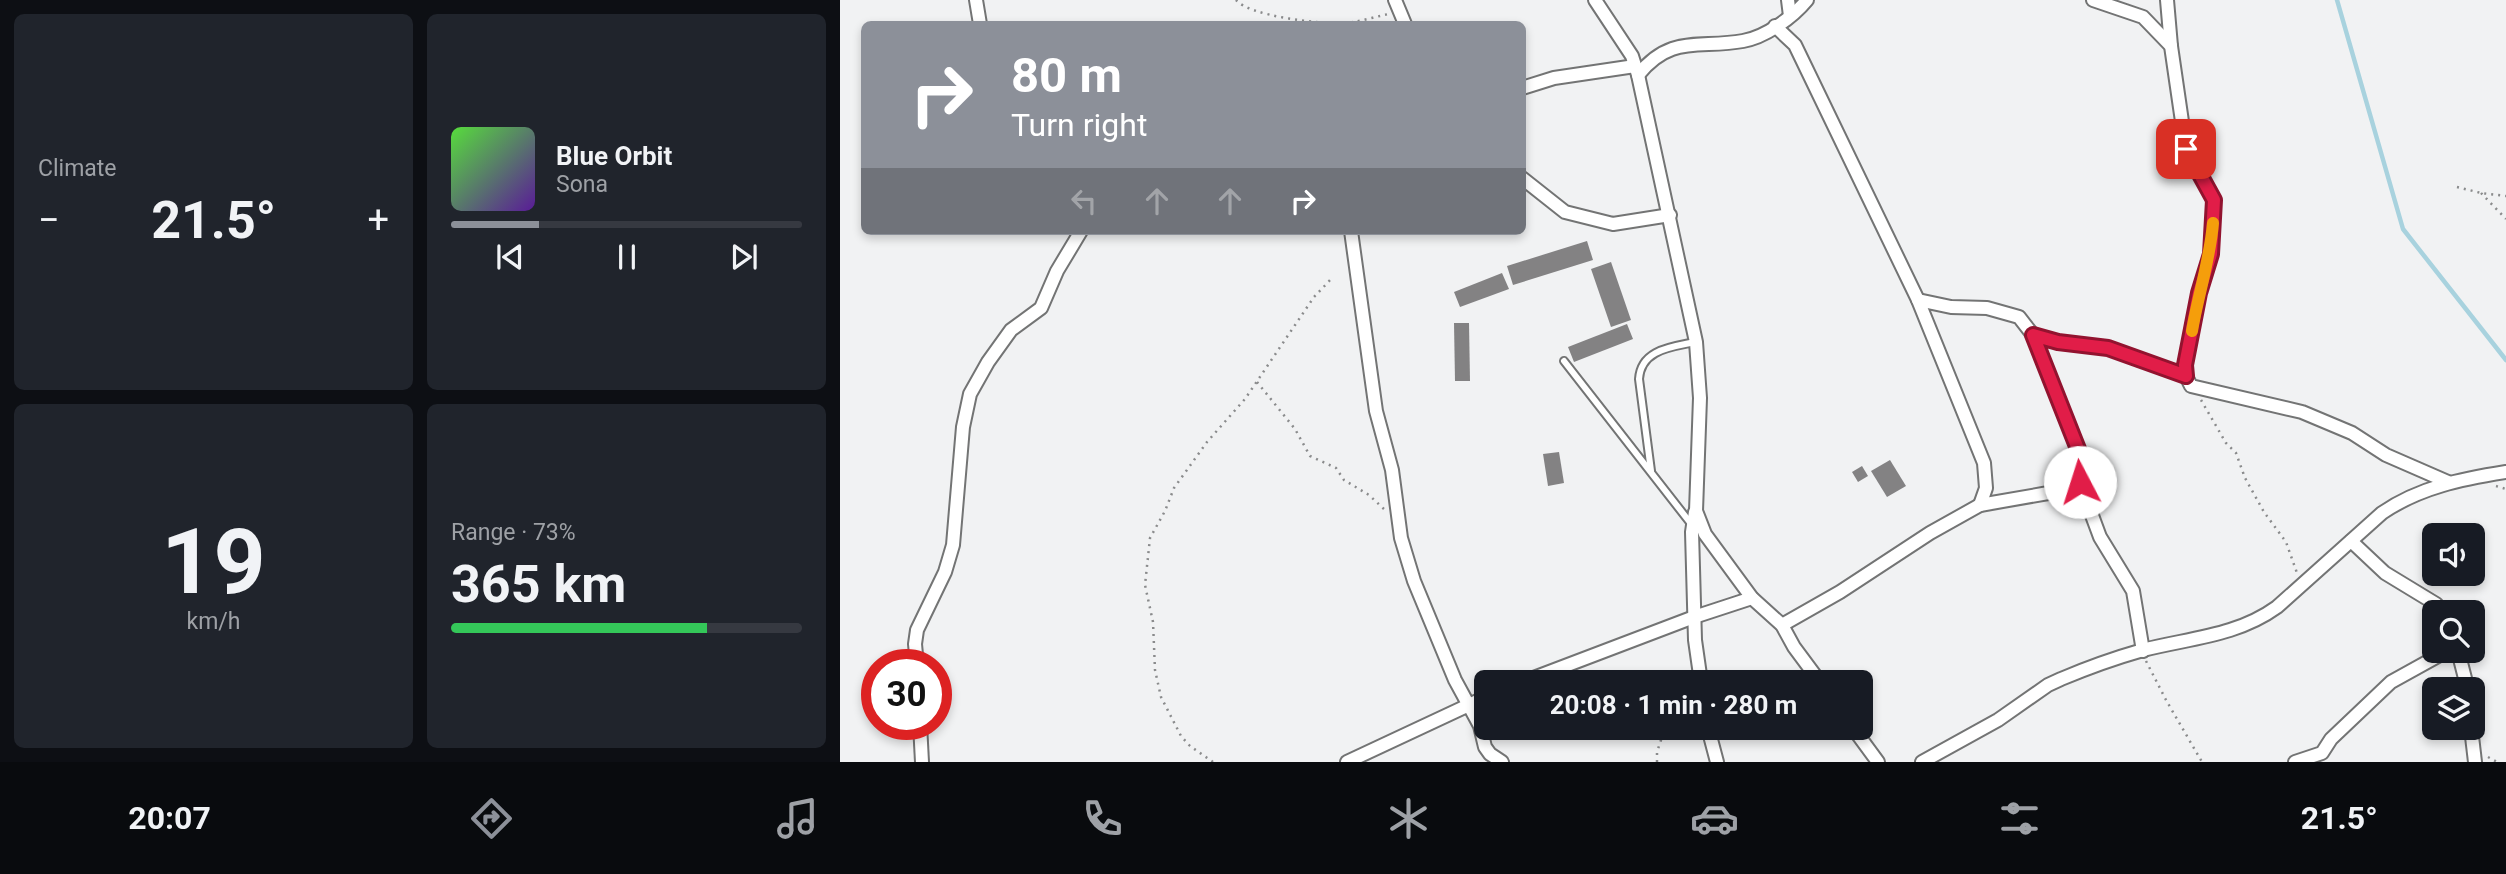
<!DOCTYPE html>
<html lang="en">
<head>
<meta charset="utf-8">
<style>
  body { margin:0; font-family:Roboto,sans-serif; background:#20242c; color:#f1f3f6; height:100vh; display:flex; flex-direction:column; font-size:26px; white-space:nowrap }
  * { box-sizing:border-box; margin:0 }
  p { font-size:23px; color:#9ea1a6 }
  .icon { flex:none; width:38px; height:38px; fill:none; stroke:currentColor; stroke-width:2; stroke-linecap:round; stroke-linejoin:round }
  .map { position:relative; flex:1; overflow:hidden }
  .drawer { display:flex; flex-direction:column; gap:14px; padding:14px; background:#0d0f14; width:840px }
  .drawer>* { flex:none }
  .banner { position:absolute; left:21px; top:21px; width:665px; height:214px; border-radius:10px; box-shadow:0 4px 10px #0003; background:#8c9099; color:#fff; overflow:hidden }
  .buttons { position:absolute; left:1582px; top:523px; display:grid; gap:14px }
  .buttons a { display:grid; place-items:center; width:63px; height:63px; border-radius:10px; background:#171b24; box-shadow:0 4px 10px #0003; font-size:35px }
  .speed { position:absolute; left:21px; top:649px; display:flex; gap:14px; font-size:35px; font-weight:700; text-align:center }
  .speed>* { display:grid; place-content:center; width:91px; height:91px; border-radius:50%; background:#171b24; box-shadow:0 4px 10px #0003; line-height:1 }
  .speed .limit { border:10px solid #d22; background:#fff; color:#111 }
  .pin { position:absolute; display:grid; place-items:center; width:60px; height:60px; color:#fff; margin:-30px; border-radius:14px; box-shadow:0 4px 10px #0006 }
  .me { position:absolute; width:77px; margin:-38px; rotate:355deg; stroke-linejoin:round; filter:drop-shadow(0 0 5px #0008) }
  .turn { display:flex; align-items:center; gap:24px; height:147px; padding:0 35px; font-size:32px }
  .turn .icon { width:91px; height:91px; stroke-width:2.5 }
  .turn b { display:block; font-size:49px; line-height:60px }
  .lanes { display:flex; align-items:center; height:66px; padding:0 35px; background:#0003; justify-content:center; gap:35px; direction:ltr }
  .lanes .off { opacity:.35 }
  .big { font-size:52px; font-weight:700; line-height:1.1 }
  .drawer .widget { flex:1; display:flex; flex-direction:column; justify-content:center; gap:10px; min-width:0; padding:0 24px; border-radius:10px; background:#20242c }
  .drawer .dial { align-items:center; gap:0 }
  .dial b { font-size:91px; line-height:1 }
  .song { display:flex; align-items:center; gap:21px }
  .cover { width:84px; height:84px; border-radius:10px; background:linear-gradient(135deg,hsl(110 70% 55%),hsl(270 70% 35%)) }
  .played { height:7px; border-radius:4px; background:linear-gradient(90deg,#8c9099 25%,#363941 25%) }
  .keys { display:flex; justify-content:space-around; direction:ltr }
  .heat { display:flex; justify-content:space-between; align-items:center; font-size:38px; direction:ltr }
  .charge { height:10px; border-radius:5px; background:linear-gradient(90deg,#34c759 73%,#363941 0) }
  .drawer .tiles { flex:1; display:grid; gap:14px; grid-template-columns:repeat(2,1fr) }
  .trip { position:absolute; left:634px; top:670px; width:399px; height:70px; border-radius:10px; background:#171b24; box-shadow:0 4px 10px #0003; font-weight:700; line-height:70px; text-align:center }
  .menu { display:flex; height:112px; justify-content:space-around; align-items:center; background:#090b0e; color:#9ea1a6 }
  .menu .icon { width:49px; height:49px }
  .menu .active { color:#8c9099 }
  .menu b { font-size:32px; color:#f1f3f6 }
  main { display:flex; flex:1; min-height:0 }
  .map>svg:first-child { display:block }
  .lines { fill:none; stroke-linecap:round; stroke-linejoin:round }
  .stream { stroke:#a8d2de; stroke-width:4.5 }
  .building { fill:#838283 }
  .lane-casing { stroke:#737474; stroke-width:10 }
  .street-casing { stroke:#737474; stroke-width:16 }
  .path { stroke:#8a8b8c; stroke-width:2.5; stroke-dasharray:2 5; stroke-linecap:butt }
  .lane { stroke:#fff; stroke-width:6 }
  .street { stroke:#fff; stroke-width:12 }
  .route-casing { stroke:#92132f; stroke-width:18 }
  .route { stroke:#e11d48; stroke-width:12 }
  .slow { stroke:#f59e0b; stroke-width:12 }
</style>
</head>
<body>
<main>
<section class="drawer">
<div class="tiles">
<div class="widget"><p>Climate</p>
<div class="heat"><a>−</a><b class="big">21.5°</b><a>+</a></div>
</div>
<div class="widget">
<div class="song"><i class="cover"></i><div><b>Blue Orbit</b><p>Sona</p></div></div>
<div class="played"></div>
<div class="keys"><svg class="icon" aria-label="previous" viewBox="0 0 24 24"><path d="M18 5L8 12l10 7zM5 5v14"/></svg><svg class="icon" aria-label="pause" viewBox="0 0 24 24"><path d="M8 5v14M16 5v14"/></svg><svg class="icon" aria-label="next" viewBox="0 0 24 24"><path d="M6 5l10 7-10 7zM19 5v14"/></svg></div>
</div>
<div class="widget dial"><b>19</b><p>km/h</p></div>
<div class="widget"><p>Range · 73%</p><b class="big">365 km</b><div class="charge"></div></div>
</div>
</section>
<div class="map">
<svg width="1666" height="762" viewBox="0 0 1666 762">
  <rect width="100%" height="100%" fill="#f1f2f3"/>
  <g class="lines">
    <polyline class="stream" points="1497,0 1563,229 1666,360"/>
  </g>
  <g class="building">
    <polygon points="747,241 753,260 673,285 667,266"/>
    <polygon points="771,262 791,320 771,327 751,269"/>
    <polygon points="662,273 669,289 620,307 614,292"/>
    <polygon points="614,323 629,323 630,381 615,381"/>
    <polygon points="787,324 793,339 734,362 728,347"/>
    <polygon points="719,452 724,483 708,486 703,454"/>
    <polygon points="1050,460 1066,486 1047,497 1031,471"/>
    <polygon points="1022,466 1028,476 1018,482 1012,472"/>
  </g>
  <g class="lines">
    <defs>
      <g id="lane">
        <polyline points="724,361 852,525"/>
        <path d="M811,471l-12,-92c2,-30 33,-32 56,-37"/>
      </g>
      <g id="street">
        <polyline points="136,0 140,24"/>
        <polyline points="555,0 565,24"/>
        <polyline points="755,0 792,56 798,75 856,342 860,398 856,511 865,534 912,598 942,625 954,647 980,682"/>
        <polyline points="948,0 950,16"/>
        <polyline points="1253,0 1303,17 1331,46 1346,149 1374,200 1371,254 1359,293 1345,365 1346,376"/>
        <polyline points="1327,0 1331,46"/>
        <polyline points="935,26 955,45 1078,300 1144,463 1146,488 1140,505"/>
        <path d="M798,75c33,-41 61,-26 105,-34 23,-4 50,-24 64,-41"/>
        <polyline points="682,88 714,78 795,66"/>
        <polyline points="682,178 725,212 773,224 830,215"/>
        <polyline points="511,231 536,411 552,470 561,538 574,581 615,680 640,726 645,747 650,754 662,762"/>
        <polyline points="1078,300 1111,307 1147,308 1179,317 1193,335 1238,449 1240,483 1260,537 1293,591 1303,651"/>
        <polyline points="1193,335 1218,342 1268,348 1346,376 1351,386 1462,412 1512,433 1546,455 1608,482"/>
        <polyline points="855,512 852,532 855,640 861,682"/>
        <polyline points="1511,541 1545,573 1596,604 1603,612"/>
        <polyline points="942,625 1000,592 1090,533 1140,505 1214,492 1240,483"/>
        <polyline points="1618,651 1628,690"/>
        <polyline points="77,665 75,644 77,630 105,572 113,545 123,427 130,394 148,362 171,330 201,308 217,271 241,231"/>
        <polyline points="683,682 854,617 912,598"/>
        <polyline points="80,724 82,762"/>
        <polyline points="868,728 877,762"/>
        <polyline points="1013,728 1038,762"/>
        <polyline points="1631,728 1635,762"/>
        <polyline points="507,762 646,697"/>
        <path d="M1082,762l76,-42 50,-35 13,-6c26,-11 54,-21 82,-29 47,-12 94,-14 134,-43l105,-94c38,-26 80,-34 124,-41"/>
        <polyline points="1455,762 1482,753 1491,739 1551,682 1607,651"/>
      </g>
    </defs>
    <use href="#lane" class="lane-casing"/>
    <use href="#street" class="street-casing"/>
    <g class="path">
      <path d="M396,0c13,16 83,24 105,23 16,0 32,-6 48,-9"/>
      <polyline points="1617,187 1641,193 1666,196"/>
      <polyline points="1641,193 1666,219"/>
      <polyline points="417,382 455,429 470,456 496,468 504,480 529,495 545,510"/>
      <polyline points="1361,400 1386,443 1396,453 1405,478 1424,512 1446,542 1457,573"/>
      <polyline points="1656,486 1666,489"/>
      <polyline points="1306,661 1326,700 1362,762"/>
      <polyline points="1648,757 1657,762"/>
      <polyline points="373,762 350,746 341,736 321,697 315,670 313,622 305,585 310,538 325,511 334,488 367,442 405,399 474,297 493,277"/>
      <polyline points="817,762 817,752 825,728"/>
    </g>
    <use href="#lane" class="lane"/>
    <use href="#street" class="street"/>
  </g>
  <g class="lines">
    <defs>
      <polyline id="route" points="1240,482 1238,449 1193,335 1218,342 1268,348 1346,376 1345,365 1359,293 1371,254 1374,200 1346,149"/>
    </defs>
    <use href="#route" class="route-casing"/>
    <use href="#route" class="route"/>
    <path class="slow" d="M1352,331c6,-36 18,-71 21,-108"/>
  </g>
</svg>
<div class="buttons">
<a><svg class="icon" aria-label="sound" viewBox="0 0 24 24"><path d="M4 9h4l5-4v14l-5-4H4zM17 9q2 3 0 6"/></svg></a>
<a><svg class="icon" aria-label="search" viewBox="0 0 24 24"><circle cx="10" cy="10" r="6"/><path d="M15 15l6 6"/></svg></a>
<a><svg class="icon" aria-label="layers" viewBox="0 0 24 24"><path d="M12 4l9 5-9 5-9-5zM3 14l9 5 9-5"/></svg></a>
</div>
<div class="speed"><div class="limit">30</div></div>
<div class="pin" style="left:1346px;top:149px;background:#d93025"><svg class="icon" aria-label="arrive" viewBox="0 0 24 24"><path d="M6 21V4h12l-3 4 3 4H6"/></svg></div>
<svg class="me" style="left:1240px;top:482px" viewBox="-20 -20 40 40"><circle r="19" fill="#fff"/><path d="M0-13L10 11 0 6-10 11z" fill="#e11d48"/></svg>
<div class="trip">20:08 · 1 min · 280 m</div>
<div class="banner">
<div class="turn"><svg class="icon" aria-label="right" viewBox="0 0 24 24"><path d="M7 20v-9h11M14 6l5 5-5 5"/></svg><div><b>80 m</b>Turn right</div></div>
<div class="lanes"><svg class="icon off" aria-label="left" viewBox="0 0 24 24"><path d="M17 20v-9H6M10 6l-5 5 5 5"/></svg><svg class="icon off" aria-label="ahead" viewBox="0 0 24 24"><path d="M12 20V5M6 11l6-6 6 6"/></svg><svg class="icon off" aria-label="ahead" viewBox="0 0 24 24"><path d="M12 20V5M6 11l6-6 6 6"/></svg><svg class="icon" aria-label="right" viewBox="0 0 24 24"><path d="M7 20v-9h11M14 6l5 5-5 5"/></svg></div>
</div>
</div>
</main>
<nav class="menu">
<b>20:07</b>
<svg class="icon active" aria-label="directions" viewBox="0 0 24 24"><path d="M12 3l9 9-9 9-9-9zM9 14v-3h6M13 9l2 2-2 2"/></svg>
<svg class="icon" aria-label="music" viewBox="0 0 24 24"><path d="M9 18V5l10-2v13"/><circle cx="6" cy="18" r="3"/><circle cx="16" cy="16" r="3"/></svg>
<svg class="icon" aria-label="phone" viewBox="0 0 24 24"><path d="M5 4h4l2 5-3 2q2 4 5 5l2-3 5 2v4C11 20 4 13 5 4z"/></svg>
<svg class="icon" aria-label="climate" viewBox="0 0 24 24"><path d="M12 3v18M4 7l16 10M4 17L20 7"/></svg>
<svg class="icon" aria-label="car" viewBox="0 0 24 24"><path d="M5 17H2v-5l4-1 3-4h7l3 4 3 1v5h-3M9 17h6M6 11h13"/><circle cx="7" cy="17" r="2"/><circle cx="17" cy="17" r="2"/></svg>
<svg class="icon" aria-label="filters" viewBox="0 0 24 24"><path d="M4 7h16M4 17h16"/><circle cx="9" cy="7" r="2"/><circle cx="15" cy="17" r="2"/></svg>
<b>21.5°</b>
</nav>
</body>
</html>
